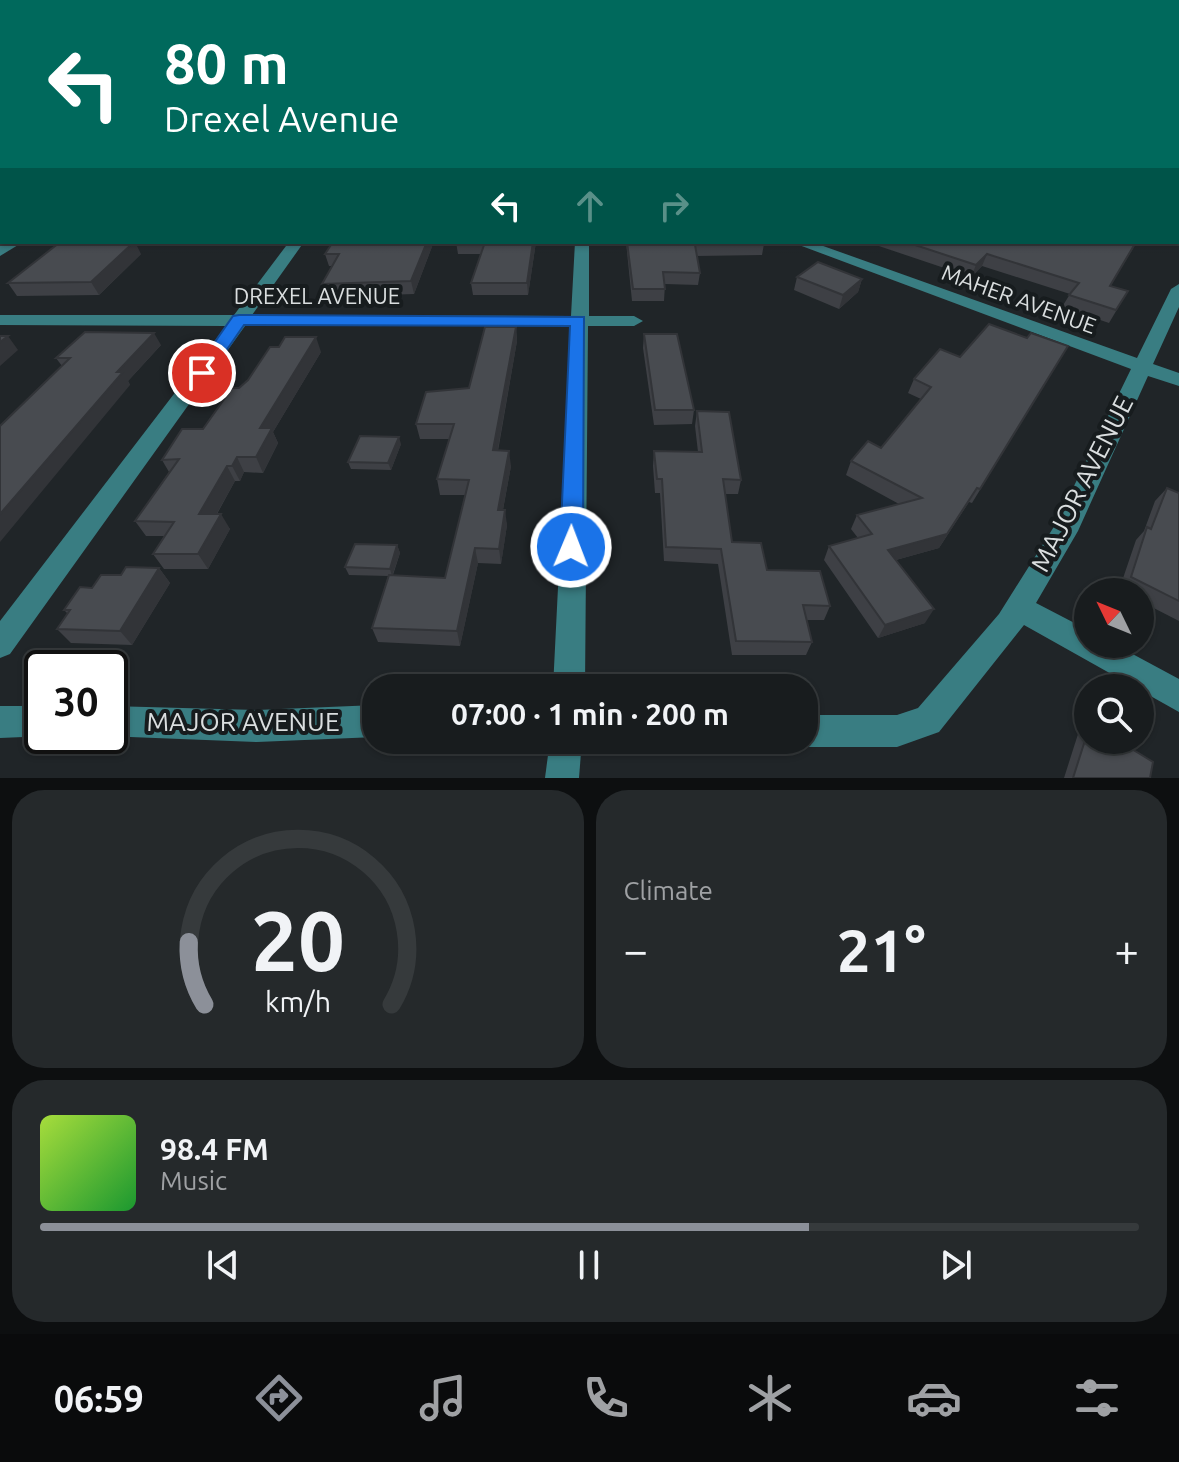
<!DOCTYPE html>
<html lang="en">
<head>
<meta charset="utf-8">
<style>
  body { margin:0; font-family:Ubuntu,sans-serif; background:#25292b; color:#f1f3f6; height:100vh; display:flex; flex-direction:column; font-size:30px; white-space:nowrap }
  * { box-sizing:border-box; margin:0 }
  p { font-size:26px; color:#9fa1a4 }
  .icon { flex:none; width:44px; height:44px; fill:none; stroke:currentColor; stroke-width:2; stroke-linecap:round; stroke-linejoin:round }
  .map { position:relative; height:778px; overflow:hidden }
  .sheet { display:flex; flex-direction:column; gap:12px; padding:12px; background:#0d0f10; flex:1 }
  .sheet>* { flex:none }
  .hud { position:absolute; left:0px; top:0px; width:1180px; height:244px; box-shadow:0 2px 6px #0004,0 0 0 2px #363a3c; background:#00695c; color:#fff; overflow:hidden }
  .needle { width:52px; rotate:313deg }
  .controls { position:absolute; left:1074px; top:578px; display:grid; gap:16px }
  .controls a { display:grid; place-items:center; width:80px; height:80px; border-radius:50%; background:#181c1e; box-shadow:0 2px 6px #0004,0 0 0 2px #363a3c; font-size:40px }
  .speed { position:absolute; left:24px; top:650px; display:flex; gap:16px; font-size:40px; font-weight:700; text-align:center }
  .speed>* { display:grid; place-content:center; width:104px; height:104px; border-radius:50%; background:#181c1e; box-shadow:0 2px 6px #0004,0 0 0 2px #363a3c; line-height:1 }
  .speed .limit { border:4px solid #111; border-radius:12px; background:#fff; color:#111 }
  .pin { position:absolute; display:grid; place-items:center; width:68px; height:68px; color:#fff; margin:-34px; border:4px solid #fff; border-radius:50%; box-shadow:0 2px 8px #0007 }
  .me { position:absolute; width:88px; margin:-44px; rotate:1deg; stroke-linejoin:round; filter:drop-shadow(0 0 6px #0008) }
  .turn { display:flex; align-items:center; gap:28px; height:168px; padding:0 32px; font-size:36px }
  .turn .icon { width:104px; height:104px; stroke-width:2.5 }
  .turn b { display:block; font-size:56px; line-height:68px }
  .lanes { display:flex; align-items:center; height:76px; padding:0 32px; background:#0003; justify-content:center; gap:40px; direction:ltr }
  .lanes .off { opacity:.35 }
  .big { font-size:60px; font-weight:700; line-height:1.1 }
  .sheet .tile { flex:1; display:flex; flex-direction:column; justify-content:center; gap:12px; min-width:0; padding:0 28px; border-radius:32px; background:#25292b }
  .sheet .dial { align-items:center; gap:0 }
  .dial svg { height:208px; overflow:visible; fill:none; stroke:#363a3c; stroke-width:7; stroke-linecap:round; text-anchor:middle }
  .dial text { fill:#f1f3f6; stroke:none }
  .song { display:flex; align-items:center; gap:24px }
  .cover { width:96px; height:96px; border-radius:12px; background:linear-gradient(135deg,hsl(80 70% 55%),hsl(130 70% 35%)) }
  .played { height:8px; border-radius:4px; background:linear-gradient(90deg,#8c9099 70%,#363a3c 70%) }
  .keys { display:flex; justify-content:space-around; direction:ltr }
  .heat { display:flex; justify-content:space-between; align-items:center; font-size:44px; direction:ltr }
  .sheet .tiles { flex:1; display:grid; gap:12px; grid-template-columns:1fr 1fr }
  .tile:last-child { grid-column:span 2 }
  .trip { position:absolute; left:362px; top:674px; width:456px; height:80px; border-radius:32px; background:#181c1e; box-shadow:0 2px 6px #0004,0 0 0 2px #363a3c; font-weight:700; line-height:80px; text-align:center }
  .menu { display:flex; height:128px; justify-content:space-around; align-items:center; background:#0a0b0c; color:#9fa1a4 }
  .menu .icon { width:56px; height:56px }
  .menu .selected { color:#8c9099 }
  .menu b { font-size:36px; color:#f1f3f6 }
  .map>svg:first-child { display:block }
  .lines { fill:none; stroke-linecap:round; stroke-linejoin:round }
  .minor { fill:#397d82; fill-rule:evenodd }
  .wall { fill:#3e4045 }
  .shaded-wall { fill:#323438 }
  .building { fill:#484b50; stroke:#323438; stroke-width:2 }
  .route { fill:#1a73e8; stroke:#114b97; stroke-width:2 }
  .labels { text-anchor:middle; stroke-width:8; stroke-linejoin:round; paint-order:stroke }
  .street-label { font-size:22px; fill:#dadedf; stroke:#171c1e }
  .near-street-label { font-size:26px; fill:#dadedf; stroke:#171c1e }
</style>
</head>
<body>
<div class="map">
<svg width="1179" height="778" viewBox="0 0 1179 778">
  <rect width="100%" height="100%" fill="#202528"/>
  <g class="lines">
    <g class="minor">
      <rect x="1178" y="231" width="1" height="9"/>
      <polygon points="6,242 23,242 0,256 0,246"/>
      <polygon points="289,242 304,242 252,315 571,316 575,242 589,242 589,316 634,316 643,321 634,326 588,326 585,688 553,688 571,326 245,326 10,654 0,658 0,621 226,326 0,325 0,315 234,315"/>
      <polygon points="791,242 812,242 1137,358 1171,289 1179,284 1179,307 1153,364 1179,373 1179,386 1148,376 1078,531 1036,603 1088,630 1088,644 1114,644 1179,679 1179,712 1024,625 939,732 897,747 804,747 792,743 791,740 804,740 804,715 897,715 918,708 999,614 1055,525 1131,369"/>
      <polygon points="376,705 376,737 257,742 105,736 110,736 110,706 257,710"/>
      <polygon points="0,706 42,706 42,736 47,736 0,738"/>
      <polygon points="550,740 582,740 579,778 545,778"/>
    </g>
  </g>
  <g class="wall">
    <polygon points="333,242 433,242 433,244 414,294 326,297 322,284 332,266 329,266 325,254"/>
    <polygon points="456,242 536,242 528,295 473,295 471,283 481,254 458,254"/>
    <polygon points="626,242 760,242 764,244 762,255 697,256 700,273 698,285 665,284 664,301 632,301"/>
    <polygon points="867,242 1137,242 1110,286 1128,291 1109,323 1062,307 1070,294 982,266 971,277"/>
    <polygon points="141,254 99,295 17,296 8,283"/>
    <polygon points="797,277 862,279 858,292 839,309 794,290"/>
    <polygon points="516,327 517,341 498,451 511,466 503,510 507,525 501,564 478,563 460,646 378,642 372,628 388,576 349,575 345,567 397,545 400,553 393,575 445,578 465,495 440,495 437,479 449,439 420,439 416,424 469,388"/>
    <polygon points="644,334 694,410 692,424 654,425 643,348"/>
    <polygon points="1027,338 1068,346 972,503 969,502 939,548 896,560 925,623 878,638 824,560 829,546 858,538 851,529 857,515 899,504 846,475 851,461 881,448 921,399 908,393 914,379 960,357"/>
    <polygon points="161,345 128,381 130,385 62,366 56,358"/>
    <polygon points="321,352 273,432 278,443 263,473 244,472 240,481 235,481 217,514 230,529 208,569 164,569 153,554 164,536 146,536 135,521 169,472 162,460 203,429 239,388"/>
    <polygon points="697,411 741,480 738,494 725,494 732,542 767,570 830,606 824,620 807,620 812,642 806,655 732,655 718,564 664,561 660,493 655,493 653,466 654,451 698,452 695,426"/>
    <polygon points="401,444 391,470 351,469 348,462"/>
    <polygon points="1167,488 1179,493 1179,621 1140,601 1140,592 1122,592 1119,590 1136,540 1144,531 1155,501"/>
    <polygon points="159,568 170,583 132,645 71,643 57,629 68,614 64,610 92,588 121,575"/>
    <polygon points="1088,726 1088,740 1150,778 1064,778 1078,734"/>
  </g>
  <g class="shaded-wall">
    <polygon points="2,208 2,224 0,226 0,209"/>
    <polygon points="135,242 141,254 99,295 91,282"/>
    <polygon points="427,242 433,242 433,244 414,294 411,281"/>
    <polygon points="533,242 536,242 528,295 527,283"/>
    <polygon points="987,254 982,266 971,277 976,265"/>
    <polygon points="862,279 858,292 839,309 843,295"/>
    <polygon points="516,327 517,341 495,465 493,450"/>
    <polygon points="154,333 161,345 128,381 130,385 0,542 0,514 117,372"/>
    <polygon points="8,336 18,350 0,366 0,342"/>
    <polygon points="316,337 321,352 273,432 278,443 263,473 256,457 260,428"/>
    <polygon points="399,437 401,444 391,470 388,463"/>
    <polygon points="509,451 511,466 500,525 498,510"/>
    <polygon points="237,457 244,472 240,481 232,466"/>
    <polygon points="227,466 235,481 208,529 199,514"/>
    <polygon points="977,488 939,548 881,564 888,550"/>
    <polygon points="505,510 507,525 501,564 499,549"/>
    <polygon points="221,514 230,529 208,569 198,554"/>
    <polygon points="397,545 400,553 392,576 390,569"/>
    <polygon points="475,548 478,563 460,646 457,631"/>
    <polygon points="159,568 170,583 132,645 120,631"/>
    <polygon points="934,609 925,623 878,638 885,625"/>
  </g>
  <g class="building">
    <polygon points="0,145 2,145 2,208 0,209"/>
    <rect x="1178" y="155" width="1" height="30"/>
    <polygon points="134,242 91,282 8,283 59,243"/>
    <polygon points="333,242 427,242 411,281 322,284 339,254 325,254"/>
    <polygon points="456,242 533,242 527,283 471,283 485,242"/>
    <polygon points="627,242 760,242 764,244 695,245 700,273 663,272 665,289 633,289"/>
    <polygon points="906,242 1136,242 1110,286 1128,291 1116,310 1069,295 1079,283 987,254 976,265"/>
    <polygon points="818,262 862,279 843,295 797,277"/>
    <polygon points="989,324 1027,338 1031,333 1068,346 980,489 977,488 947,534 888,550 934,609 885,625 829,546 872,534 857,515 922,498 851,461 868,441 881,448 931,387 914,379 940,349 960,357"/>
    <polygon points="485,327 516,327 493,450 509,451 498,510 505,510 499,549 475,548 457,631 372,628 389,575 445,578 469,480 437,479 454,424 416,424 426,392 469,388"/>
    <polygon points="85,332 154,333 117,372 123,372 0,514 0,426 70,358 56,358"/>
    <polygon points="644,334 677,334 694,410 655,410"/>
    <polygon points="0,336 8,336 0,342"/>
    <polygon points="285,337 316,337 260,428 272,428 256,457 237,457 232,466 227,466 199,514 221,514 198,554 153,554 174,522 135,521 179,459 162,460 182,429 203,429 232,388 239,388 248,380 270,347 279,347"/>
    <polygon points="697,411 729,412 741,480 723,479 732,542 761,543 767,570 820,571 830,606 803,605 812,642 736,641 721,549 666,547 662,479 657,479 654,451 702,452"/>
    <polygon points="360,436 399,437 388,463 348,462"/>
    <polygon points="1167,488 1179,493 1179,601 1131,577 1147,527 1151,529"/>
    <polygon points="355,544 397,545 390,569 345,567"/>
    <polygon points="126,567 159,568 120,631 57,629 70,610 64,610 80,587 92,588 101,575 121,575"/>
    <polygon points="1088,731 1088,740 1117,740 1153,762 1150,778 1073,778"/>
  </g>
  <linearGradient id="sky" x2="0" y2="1"><stop stop-color="#121416"/><stop offset="0.57" stop-color="#3c4653"/><stop offset="1" stop-color="#3c4653" stop-opacity="0"/></linearGradient>
  <rect width="1179" height="254" fill="url(#sky)"/>
  <polygon class="route" points="239,315 584,317 583,547 580,554 571,557 563,554 560,547 570,326 244,325 208,377 196,377 196,369 233,316"/>
  <g class="labels">
    <g class="street-label">
      <text x="317" y="304">DREXEL AVENUE</text>
      <text transform="translate(1019 299) rotate(20)" y="8">MAHER AVENUE</text>
    </g>
    <g class="near-street-label">
      <text transform="translate(1082 484) rotate(-63)" y="9">MAJOR AVENUE</text>
      <text x="243" y="731">MAJOR AVENUE</text>
    </g>
  </g>
</svg>
<div class="controls">
<a><svg class="needle" viewBox="-14 -14 28 28"><path d="M0-13l5 13h-10z" fill="#e53935"/><path d="M0 13l5-13h-10z" fill="#9fa1a4"/></svg></a>
<a><svg class="icon" aria-label="search" viewBox="0 0 24 24"><circle cx="10" cy="10" r="6"/><path d="M15 15l6 6"/></svg></a>
</div>
<div class="speed"><div class="limit">30</div></div>
<div class="pin" style="left:202px;top:373px;background:#d93025"><svg class="icon" aria-label="arrive" viewBox="0 0 24 24"><path d="M6 21V4h12l-3 4 3 4H6"/></svg></div>
<svg class="me" style="left:571px;top:547px" viewBox="-20 -20 40 40"><circle r="17" fill="#1a73e8" stroke="#fff" stroke-width="3"/><path d="M0-11L8 9 0 5-8 9z" fill="#fff"/></svg>
<div class="trip">07:00 · 1 min · 200 m</div>
<div class="hud">
<div class="turn"><svg class="icon" aria-label="left" viewBox="0 0 24 24"><path d="M17 20v-9H6M10 6l-5 5 5 5"/></svg><div><b>80 m</b>Drexel Avenue</div></div>
<div class="lanes"><svg class="icon" aria-label="left" viewBox="0 0 24 24"><path d="M17 20v-9H6M10 6l-5 5 5 5"/></svg><svg class="icon off" aria-label="ahead" viewBox="0 0 24 24"><path d="M12 20V5M6 11l6-6 6 6"/></svg><svg class="icon off" aria-label="right" viewBox="0 0 24 24"><path d="M7 20v-9h11M14 6l5 5-5 5"/></svg></div>
</div>
</div>
<section class="sheet">
<div class="tiles">
<div class="tile dial"><svg viewBox="0 0 100 80">
<path d="M14 69A42 42 0 1 1 86 69"/>
<path d="M14 69A42 42 0 0 1 8 45" stroke="#8c9099"/>
<text x="50" y="56" font-size="32" font-weight="700">20</text>
<text x="50" y="72" font-size="11">km/h</text>
</svg></div>
<div class="tile"><p>Climate</p>
<div class="heat"><a>−</a><b class="big">21°</b><a>+</a></div>
</div>
<div class="tile">
<div class="song"><i class="cover"></i><div><b>98.4 FM</b><p>Music</p></div></div>
<div class="played"></div>
<div class="keys"><svg class="icon" aria-label="previous" viewBox="0 0 24 24"><path d="M18 5L8 12l10 7zM5 5v14"/></svg><svg class="icon" aria-label="pause" viewBox="0 0 24 24"><path d="M8 5v14M16 5v14"/></svg><svg class="icon" aria-label="next" viewBox="0 0 24 24"><path d="M6 5l10 7-10 7zM19 5v14"/></svg></div>
</div>
</div>
</section>
<nav class="menu">
<b>06:59</b>
<svg class="icon selected" aria-label="directions" viewBox="0 0 24 24"><path d="M12 3l9 9-9 9-9-9zM9 14v-3h6M13 9l2 2-2 2"/></svg>
<svg class="icon" aria-label="music" viewBox="0 0 24 24"><path d="M9 18V5l10-2v13"/><circle cx="6" cy="18" r="3"/><circle cx="16" cy="16" r="3"/></svg>
<svg class="icon" aria-label="phone" viewBox="0 0 24 24"><path d="M5 4h4l2 5-3 2q2 4 5 5l2-3 5 2v4C11 20 4 13 5 4z"/></svg>
<svg class="icon" aria-label="climate" viewBox="0 0 24 24"><path d="M12 3v18M4 7l16 10M4 17L20 7"/></svg>
<svg class="icon" aria-label="car" viewBox="0 0 24 24"><path d="M5 17H2v-5l4-1 3-4h7l3 4 3 1v5h-3M9 17h6M6 11h13"/><circle cx="7" cy="17" r="2"/><circle cx="17" cy="17" r="2"/></svg>
<svg class="icon" aria-label="filters" viewBox="0 0 24 24"><path d="M4 7h16M4 17h16"/><circle cx="9" cy="7" r="2"/><circle cx="15" cy="17" r="2"/></svg>
</nav>
</body>
</html>
